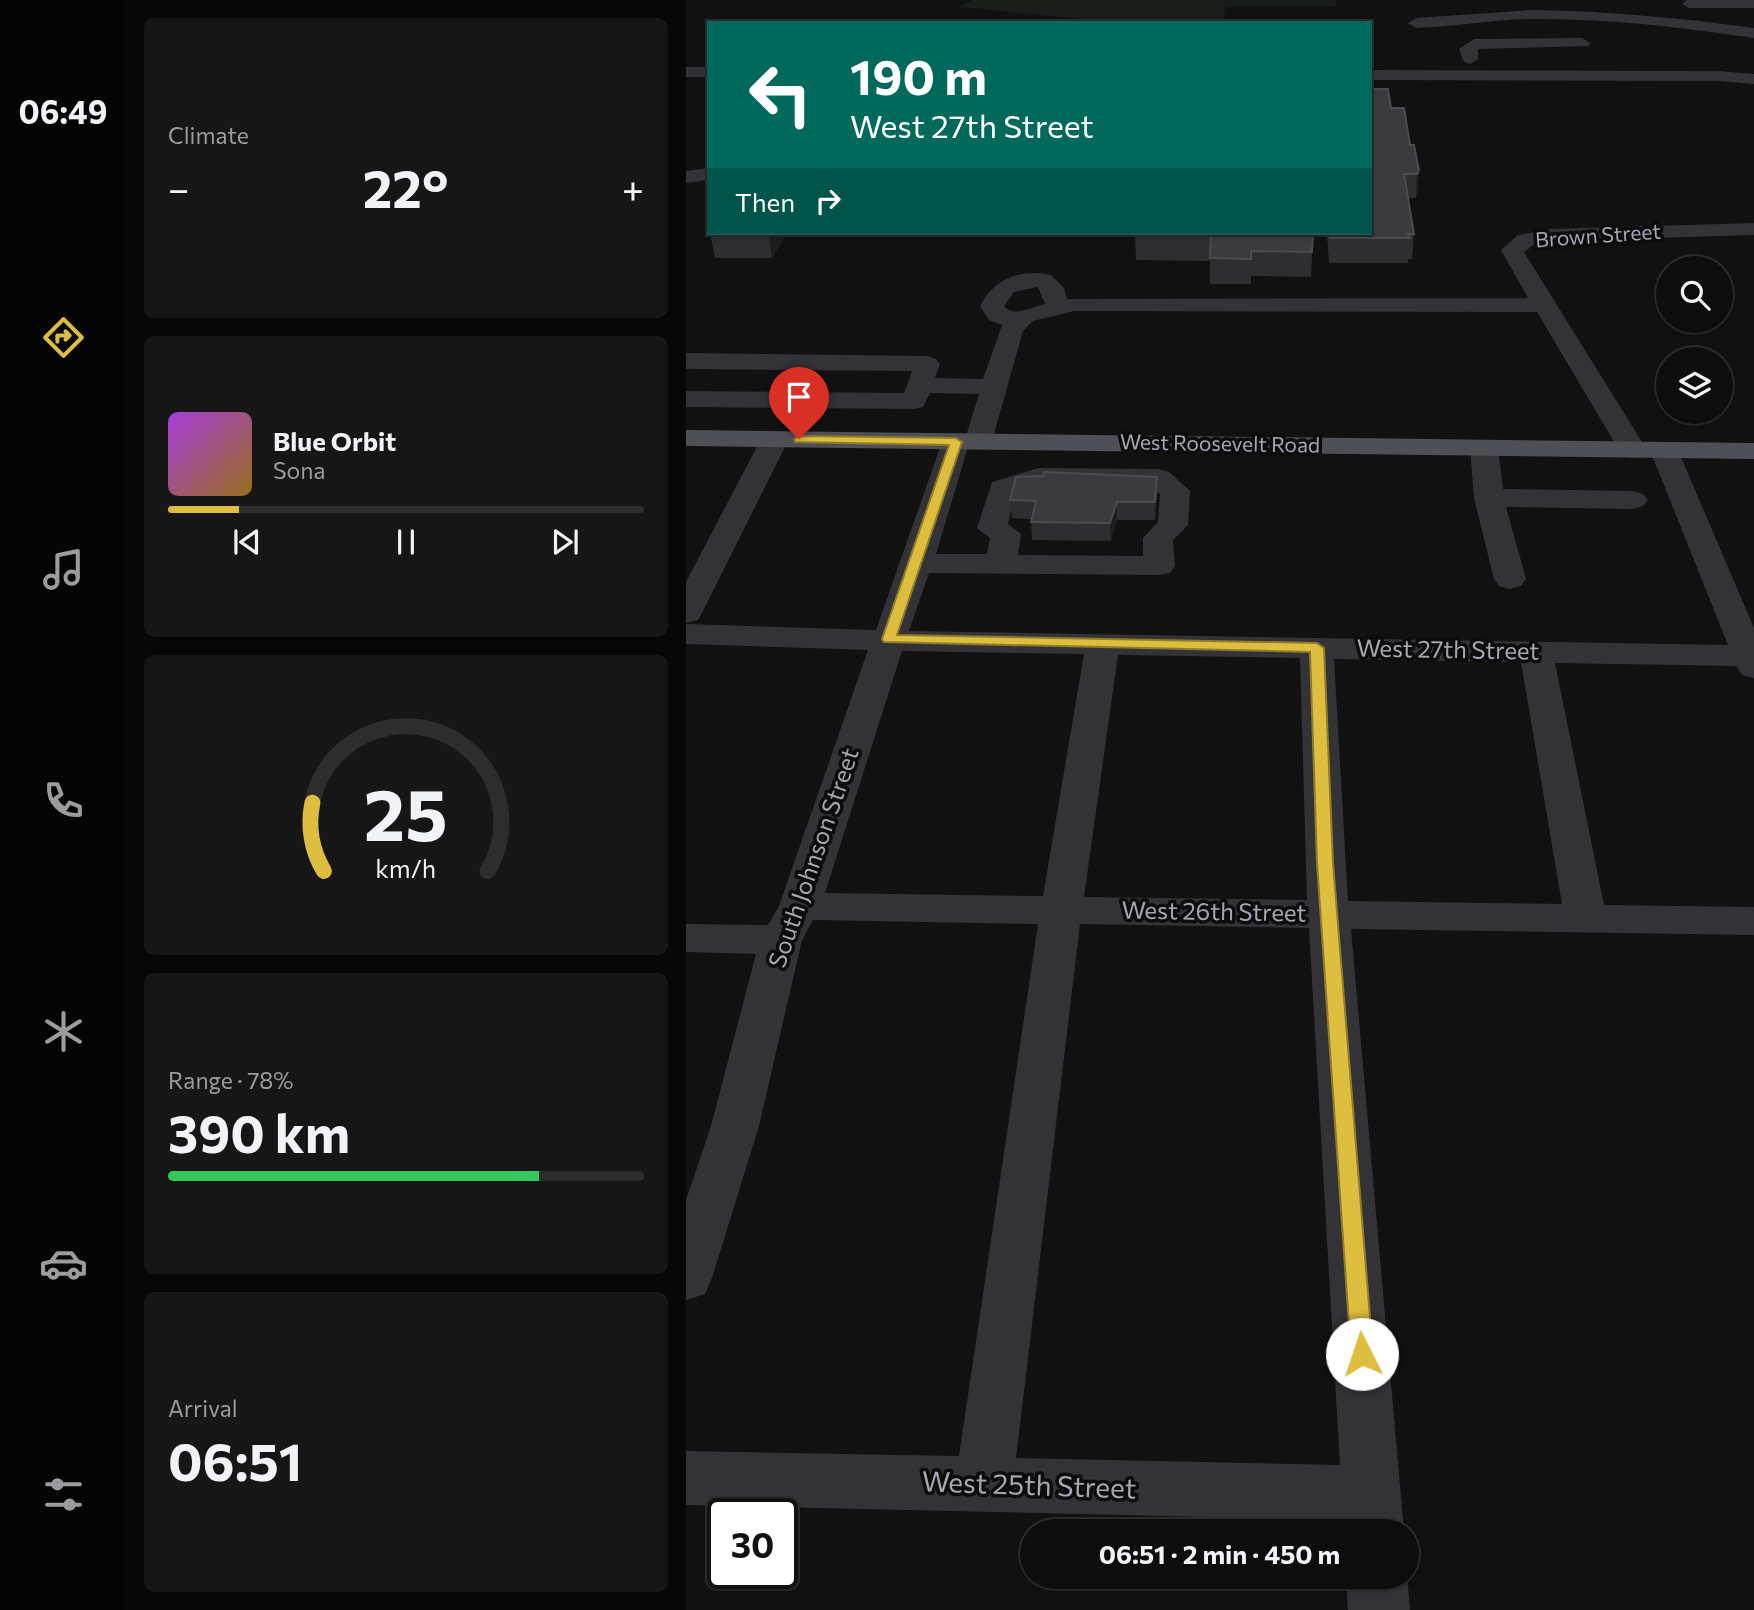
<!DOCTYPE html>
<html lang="en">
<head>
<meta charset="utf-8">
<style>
  body { margin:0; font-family:Commissioner,sans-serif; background:#161617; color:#f1f3f6; height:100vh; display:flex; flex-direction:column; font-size:26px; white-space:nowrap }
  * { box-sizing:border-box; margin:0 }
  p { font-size:23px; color:#9a9c9e }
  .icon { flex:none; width:38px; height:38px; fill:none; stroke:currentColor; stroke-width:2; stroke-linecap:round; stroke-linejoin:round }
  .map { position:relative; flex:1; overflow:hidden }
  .panel { display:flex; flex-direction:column; gap:18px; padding:18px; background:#070708; width:560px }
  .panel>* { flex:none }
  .guide { position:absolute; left:21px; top:21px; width:665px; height:214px; border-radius:0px; box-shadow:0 2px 5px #0004,0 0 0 2px #2d2d2e; background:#00695c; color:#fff; overflow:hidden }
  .controls { position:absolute; left:970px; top:256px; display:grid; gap:14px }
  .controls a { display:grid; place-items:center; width:77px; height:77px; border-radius:50%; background:#0d0d0e; box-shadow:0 2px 5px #0004,0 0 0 2px #2d2d2e; font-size:35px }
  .speed { position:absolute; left:21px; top:1498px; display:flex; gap:14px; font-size:35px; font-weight:700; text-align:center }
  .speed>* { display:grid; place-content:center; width:91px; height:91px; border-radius:50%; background:#0d0d0e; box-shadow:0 2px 5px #0004,0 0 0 2px #2d2d2e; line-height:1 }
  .speed .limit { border:4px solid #111; border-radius:10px; background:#fff; color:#111 }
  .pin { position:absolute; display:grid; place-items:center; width:60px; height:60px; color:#fff; margin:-72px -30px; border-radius:50% 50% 50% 0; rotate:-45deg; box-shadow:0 0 7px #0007 }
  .pin .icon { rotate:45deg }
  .me { position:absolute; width:77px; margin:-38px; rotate:356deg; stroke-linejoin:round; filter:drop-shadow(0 0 5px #0008) }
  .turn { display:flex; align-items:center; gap:24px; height:147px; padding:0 28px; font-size:32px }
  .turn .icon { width:91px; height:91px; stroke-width:2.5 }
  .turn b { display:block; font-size:49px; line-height:60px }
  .then { display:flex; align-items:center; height:66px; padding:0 28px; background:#0003; gap:14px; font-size:26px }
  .big { font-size:52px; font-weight:700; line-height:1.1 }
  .panel .card { flex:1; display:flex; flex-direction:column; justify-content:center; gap:10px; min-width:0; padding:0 24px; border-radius:10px; background:#161617 }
  .panel .dial { align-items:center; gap:0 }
  .dial svg { height:182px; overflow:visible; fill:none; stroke:#2d2d2e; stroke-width:7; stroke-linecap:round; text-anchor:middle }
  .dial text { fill:#f1f3f6; stroke:none }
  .song { display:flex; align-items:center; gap:21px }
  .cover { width:84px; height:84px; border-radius:10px; background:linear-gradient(135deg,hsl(280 70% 55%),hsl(40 70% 35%)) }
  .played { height:7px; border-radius:4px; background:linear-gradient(90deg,#ddbe3f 15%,#2d2d2e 15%) }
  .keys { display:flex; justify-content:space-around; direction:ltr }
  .heat { display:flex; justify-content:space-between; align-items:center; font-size:38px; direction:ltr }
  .charge { height:10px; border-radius:5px; background:linear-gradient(90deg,#34c759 78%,#2d2d2e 0) }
  .trip { position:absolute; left:334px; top:1519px; width:399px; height:70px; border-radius:35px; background:#0d0d0e; box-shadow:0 2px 5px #0004,0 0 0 2px #2d2d2e; font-weight:700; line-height:70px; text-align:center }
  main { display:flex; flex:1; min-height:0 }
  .tab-bar { display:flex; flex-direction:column; width:126px; justify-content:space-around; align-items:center; background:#050506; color:#9a9c9e }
  .tab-bar .icon { width:49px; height:49px }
  .tab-bar .active { color:#ddbe3f }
  .tab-bar b { font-size:32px; color:#f1f3f6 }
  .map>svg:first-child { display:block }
  .green { fill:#181d19 }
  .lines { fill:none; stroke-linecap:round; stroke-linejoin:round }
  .minor { fill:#333337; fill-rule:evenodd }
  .major { fill:#4f4f56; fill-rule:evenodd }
  .wall { fill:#2e2d30 }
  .shaded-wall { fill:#1d1c1e }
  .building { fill:#3b3a3e; stroke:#4b4b50; stroke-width:2 }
  .route { fill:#ddbe3f; stroke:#907c29; stroke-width:2 }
  .labels { text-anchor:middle; stroke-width:7; stroke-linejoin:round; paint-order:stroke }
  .far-street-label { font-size:21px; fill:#a4a6b2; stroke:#0c0c0d }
  .street-label { font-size:24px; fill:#a4a6b2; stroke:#0c0c0d }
  .near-street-label { font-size:28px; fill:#a4a6b2; stroke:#0c0c0d }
</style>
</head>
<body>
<main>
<nav class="tab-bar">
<b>06:49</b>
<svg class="icon active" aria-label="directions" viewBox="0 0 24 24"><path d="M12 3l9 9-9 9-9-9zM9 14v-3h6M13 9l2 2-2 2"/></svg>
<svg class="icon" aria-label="music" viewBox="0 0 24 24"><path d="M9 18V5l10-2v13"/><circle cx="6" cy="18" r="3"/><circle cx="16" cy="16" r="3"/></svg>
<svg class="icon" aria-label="phone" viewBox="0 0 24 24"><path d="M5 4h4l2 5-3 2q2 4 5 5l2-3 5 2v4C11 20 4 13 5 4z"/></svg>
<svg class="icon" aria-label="climate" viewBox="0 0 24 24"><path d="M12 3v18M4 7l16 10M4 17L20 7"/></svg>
<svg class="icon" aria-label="car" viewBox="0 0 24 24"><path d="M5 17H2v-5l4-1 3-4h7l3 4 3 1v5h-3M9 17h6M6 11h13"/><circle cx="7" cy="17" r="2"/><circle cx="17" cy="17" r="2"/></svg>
<svg class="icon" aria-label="filters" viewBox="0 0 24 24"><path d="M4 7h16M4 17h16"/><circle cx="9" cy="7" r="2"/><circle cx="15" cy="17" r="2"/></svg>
</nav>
<section class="panel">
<div class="card"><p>Climate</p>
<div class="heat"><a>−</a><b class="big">22°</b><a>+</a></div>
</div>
<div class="card">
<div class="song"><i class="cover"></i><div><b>Blue Orbit</b><p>Sona</p></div></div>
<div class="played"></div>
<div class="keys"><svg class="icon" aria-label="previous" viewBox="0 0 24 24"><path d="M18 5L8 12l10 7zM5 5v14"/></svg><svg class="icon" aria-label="pause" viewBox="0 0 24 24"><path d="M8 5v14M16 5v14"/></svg><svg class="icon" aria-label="next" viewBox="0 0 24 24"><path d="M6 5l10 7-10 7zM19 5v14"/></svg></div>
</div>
<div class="card dial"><svg viewBox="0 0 100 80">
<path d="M14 69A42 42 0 1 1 86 69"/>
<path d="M14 69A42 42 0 0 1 9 39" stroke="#ddbe3f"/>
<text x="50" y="56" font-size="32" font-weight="700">25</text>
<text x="50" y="72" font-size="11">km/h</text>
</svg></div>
<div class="card"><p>Range · 78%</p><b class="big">390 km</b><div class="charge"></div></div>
<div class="card"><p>Arrival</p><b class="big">06:51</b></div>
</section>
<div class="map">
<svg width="1068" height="1610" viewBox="0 0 1068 1610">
  <rect width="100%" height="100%" fill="#111112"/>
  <polygon class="green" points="286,0 649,0 651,6 539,7 538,23 436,23 272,7"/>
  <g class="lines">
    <g class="minor">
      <polygon points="1068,0 1068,8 1003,8 996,4 1001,0"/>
      <path d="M847,10c74,1 148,8 221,18v10c-74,-11 -150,-20 -225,-19 -38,1 -75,8 -113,9l-8,-5 8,-5z"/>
      <polygon points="896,38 904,43 902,46 792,49 792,59 784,64 778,62 773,49 788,39"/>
      <rect x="0" y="67" width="23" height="10"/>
      <polygon points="684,70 1033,71 1068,74 1068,84 1033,81 684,80"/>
      <polygon points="23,168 23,180 0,183 0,171"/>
      <path d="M1068,223v12l-204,6 -17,4 -9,7 123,198 -4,6 -10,2 -10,-2 -4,-6 -82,-138 -463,-1 -41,10 -10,10 -31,110 -4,6h-20l-32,107h51l3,-16 -13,-10 15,-46 47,-14 120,1 10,3 21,19 -2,34 -15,15 2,26 -5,7 -11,2 -230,-2 -20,58 819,14 -78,-195 4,-6 10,-2 10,2 4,6 76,178v50l-12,-3 -6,-9 -181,-3 49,242 150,2v28l-403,-6 53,602h-60l-1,-11 -657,-15v-54l273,5 79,-532 -225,-4 -11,20 -43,186 -47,152 -7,16 -19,6v-100l25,-74 45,-172 -70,-2v-28l82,1 11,-19 89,-256 -182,-6v-20l190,6 66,-188 4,-6h20l13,-42 -49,-1 -7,14 -9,2 -228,-2v-16l218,2 8,-22 -226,-2v-16l241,3 9,3 4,5 -5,14 48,1 19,-54 -13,-5 -9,-14c14,-27 41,-38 71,-31l13,13 3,11 461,-1 -27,-48 17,-15 32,-6zM352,287l7,17c-14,3 -31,14 -41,2l10,-14zM355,486l111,1 8,7 -2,28 -15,16v18l-125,-1 3,-21 -13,-10 7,-31zM216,651l182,3 -41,242 -218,-3zM432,655l182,3 7,242 -223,-3zM648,659l187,3 41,242 -214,-3zM394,924l229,4 31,537 -324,-7z"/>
      <polygon points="89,431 99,433 103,439 16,613 12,620 0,623 0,582 75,439 79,433"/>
      <polygon points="798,440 808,442 812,448 817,489 947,491 957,494 962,500 957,506 947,509 820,507 840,579 835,586 824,589 813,586 808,579 788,498 784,448 788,442"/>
      <polygon points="721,1575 724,1610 662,1610 660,1577"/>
    </g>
    <polygon class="major" points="0,430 1068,443 1068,459 0,446"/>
  </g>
  <g class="wall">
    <polygon points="705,108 724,145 733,170 731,193 730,198 722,198 728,234 726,259 722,259 722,263 643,263 641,233 684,233"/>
    <polygon points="24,233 101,233 86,258 29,258"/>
    <polygon points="627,233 625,277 565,276 565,284 524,284 524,261 450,260 449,235"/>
    <polygon points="357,476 471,477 471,495 469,520 431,520 425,541 346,540 345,522 345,519 326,518 324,500"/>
  </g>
  <g class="shaded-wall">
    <polygon points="733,170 731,193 730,198 731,174"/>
    <polygon points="82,233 101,233 86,258"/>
    <polygon points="471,477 471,495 469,520 469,502"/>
    <polygon points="431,502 431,520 425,541 424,523"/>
  </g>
  <g class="building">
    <polygon points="684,89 702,89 705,108 718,108 724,145 728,145 733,170 731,174 718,174 728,234 722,234 724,238 644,238 643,233 684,233"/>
    <polygon points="450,233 627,233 626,252 565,251 565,259 524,258 525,236 449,235"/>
    <polygon points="358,472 471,477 469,502 431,502 424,523 345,522 350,501 324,500 330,477 357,476"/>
  </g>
  <polygon class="route" points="113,436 270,438 276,442 211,635 631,643 638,648 647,863 687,1354 684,1361 676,1364 668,1361 665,1354 631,863 624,652 198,642 196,639 263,445 109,442 108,439"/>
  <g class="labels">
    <g class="far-street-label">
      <text transform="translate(912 236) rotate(-4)" y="7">Brown Street</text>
      <text transform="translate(534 444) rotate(1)" y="7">West Roosevelt Road</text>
    </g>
    <g class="street-label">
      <text transform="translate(762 650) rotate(1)" y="8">West 27th Street</text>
      <text transform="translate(128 858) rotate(-71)" y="8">South Johnson Street</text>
      <text transform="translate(528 912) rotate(1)" y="8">West 26th Street</text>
    </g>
    <g class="near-street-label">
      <text transform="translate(343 1485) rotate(2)" y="10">West 25th Street</text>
    </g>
  </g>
</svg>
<div class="controls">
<a><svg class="icon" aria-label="search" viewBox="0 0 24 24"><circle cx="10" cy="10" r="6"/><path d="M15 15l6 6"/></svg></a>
<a><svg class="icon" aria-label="layers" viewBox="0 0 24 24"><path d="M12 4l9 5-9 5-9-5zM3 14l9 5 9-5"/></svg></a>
</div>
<div class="speed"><div class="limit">30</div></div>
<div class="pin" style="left:113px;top:439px;background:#d93025"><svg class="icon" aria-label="arrive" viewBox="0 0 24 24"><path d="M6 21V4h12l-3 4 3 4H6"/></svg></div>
<svg class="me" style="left:676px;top:1354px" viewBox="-20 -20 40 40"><circle r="19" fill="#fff"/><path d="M0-13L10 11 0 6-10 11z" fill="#ddbe3f"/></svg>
<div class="trip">06:51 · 2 min · 450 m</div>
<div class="guide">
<div class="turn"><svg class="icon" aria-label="left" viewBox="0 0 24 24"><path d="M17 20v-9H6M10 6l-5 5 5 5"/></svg><div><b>190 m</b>West 27th Street</div></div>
<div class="then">Then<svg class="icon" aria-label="right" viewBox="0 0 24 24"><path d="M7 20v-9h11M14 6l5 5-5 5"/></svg></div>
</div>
</div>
</main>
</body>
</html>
